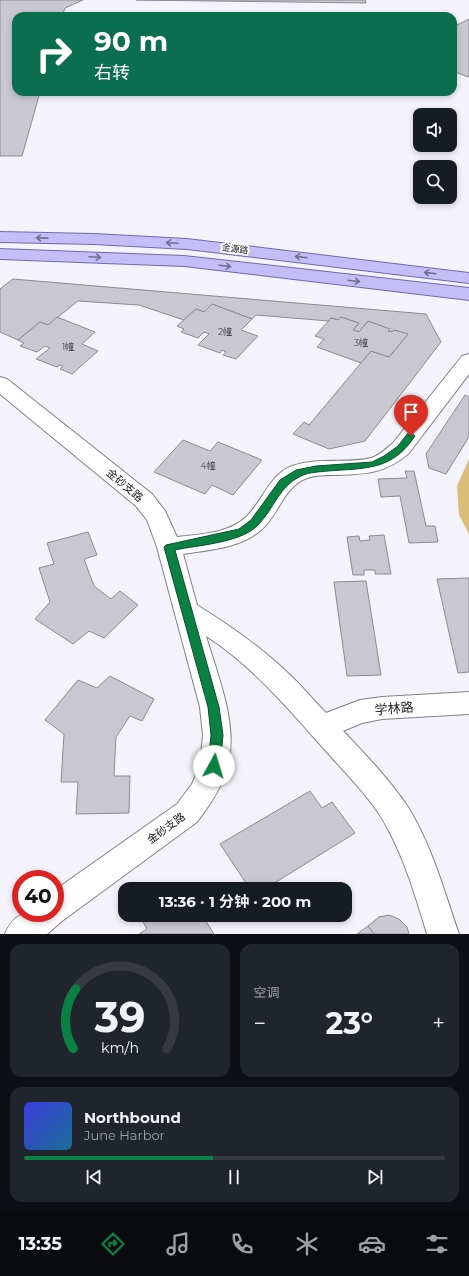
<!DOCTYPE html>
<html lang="zh">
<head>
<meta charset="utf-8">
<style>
  body { margin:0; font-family:Montserrat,"Noto Sans SC",sans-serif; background:#20242c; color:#f1f3f6; height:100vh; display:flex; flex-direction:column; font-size:15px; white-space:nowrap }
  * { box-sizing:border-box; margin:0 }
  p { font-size:13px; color:#9ea1a6 }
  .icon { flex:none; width:22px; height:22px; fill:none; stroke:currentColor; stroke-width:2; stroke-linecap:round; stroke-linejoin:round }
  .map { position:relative; height:934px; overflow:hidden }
  .drawer { display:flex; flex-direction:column; gap:10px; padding:10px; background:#0d0f14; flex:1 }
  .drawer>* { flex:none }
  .guide { position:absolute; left:12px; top:12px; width:445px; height:84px; border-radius:12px; box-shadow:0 2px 6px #0003; background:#0b6e4f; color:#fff; overflow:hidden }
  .controls { position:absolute; left:413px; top:108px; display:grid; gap:8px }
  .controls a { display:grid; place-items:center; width:44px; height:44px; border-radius:8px; background:#171b24; box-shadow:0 2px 6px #0003; font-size:20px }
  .speed { position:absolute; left:12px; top:870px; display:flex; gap:8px; font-size:20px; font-weight:700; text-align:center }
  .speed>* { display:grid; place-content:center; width:52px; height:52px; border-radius:50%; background:#171b24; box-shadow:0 2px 6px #0003; line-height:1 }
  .speed .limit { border:6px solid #d22; background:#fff; color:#111 }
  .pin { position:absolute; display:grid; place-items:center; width:34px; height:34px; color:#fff; margin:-41px -17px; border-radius:50% 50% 50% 0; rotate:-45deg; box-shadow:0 0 4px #0007 }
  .pin .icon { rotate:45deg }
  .me { position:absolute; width:44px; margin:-22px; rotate:6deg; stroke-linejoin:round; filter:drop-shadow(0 0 3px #0008) }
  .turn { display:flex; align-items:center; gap:14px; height:84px; padding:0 16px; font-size:18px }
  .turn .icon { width:52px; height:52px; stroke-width:2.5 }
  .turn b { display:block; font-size:28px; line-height:34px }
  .big { font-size:30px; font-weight:700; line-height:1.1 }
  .drawer .widget { flex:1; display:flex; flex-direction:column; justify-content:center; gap:6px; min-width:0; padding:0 14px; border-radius:12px; background:#20242c }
  .drawer .dial { align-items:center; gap:0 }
  .dial svg { height:104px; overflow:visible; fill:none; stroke:#363941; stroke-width:7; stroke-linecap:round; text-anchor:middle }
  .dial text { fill:#f1f3f6; stroke:none }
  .song { display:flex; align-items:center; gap:12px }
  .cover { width:48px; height:48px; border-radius:6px; background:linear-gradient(135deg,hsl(240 70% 55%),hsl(200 70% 35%)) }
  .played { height:4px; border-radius:2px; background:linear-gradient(90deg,#0b8043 45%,#363941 45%) }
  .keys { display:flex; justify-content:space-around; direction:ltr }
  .heat { display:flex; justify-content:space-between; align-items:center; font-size:22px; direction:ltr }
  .drawer .tiles { flex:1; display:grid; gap:10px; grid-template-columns:1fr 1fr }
  .widget:last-child { grid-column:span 2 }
  .trip { position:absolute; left:118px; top:882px; width:234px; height:40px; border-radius:12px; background:#171b24; box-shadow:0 2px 6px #0003; font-weight:700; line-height:40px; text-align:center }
  .tabs { display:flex; height:64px; justify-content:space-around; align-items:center; background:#090b0e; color:#9ea1a6 }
  .tabs .icon { width:28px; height:28px }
  .tabs .current { color:#0b8043 }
  .tabs b { font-size:18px; color:#f1f3f6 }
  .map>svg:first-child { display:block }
  .green { fill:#dabd79 }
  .building { fill:#c9c8d0; stroke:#8b8b92 }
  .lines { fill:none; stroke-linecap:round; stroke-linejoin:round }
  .minor-casing { stroke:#818187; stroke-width:2 }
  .major-casing { stroke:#716aab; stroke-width:2 }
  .minor { fill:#fff; fill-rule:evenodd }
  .major { fill:#c4bdf8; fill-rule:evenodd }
  .oneway { stroke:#726f8e }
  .route { fill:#0b8043; stroke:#07532c }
  .labels { text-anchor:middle; stroke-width:3.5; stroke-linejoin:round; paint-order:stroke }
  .far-street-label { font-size:9px; fill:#212124; stroke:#fff }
  .number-label { font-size:9px; fill:#4b4b4f }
  .street-label { font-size:11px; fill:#212124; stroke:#fff }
  .near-street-label { font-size:13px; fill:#212124; stroke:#fff }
</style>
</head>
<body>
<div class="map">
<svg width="469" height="934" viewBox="0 0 469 934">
  <rect width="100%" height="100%" fill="#f4f3fb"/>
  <polygon class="green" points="469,459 469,534 459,515 457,486"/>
  <g class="building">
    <polygon points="0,0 83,0 65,8 62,16 16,16 16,92 40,92 22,156 0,156"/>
    <polygon points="136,0 365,0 366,3"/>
    <polygon points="469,19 469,76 468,77 453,71 453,27"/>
    <polygon points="13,279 426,314 441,342 365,441 329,449 293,434 304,422 309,425 371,351 389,357 408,334 394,330 392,332 388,331 390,329 368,321 359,332 353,330 359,323 341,317 338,320 331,318 329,321 256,315 252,319 212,304 204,312 196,309 184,320 139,305 78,301 48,325 40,322 18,340 0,332 0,289"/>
    <polygon points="212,304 252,319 241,330 258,336 236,359 223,355 226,352 222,350 220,353 198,345 209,334 204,332 198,338 181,332 184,329 177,326 196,309 204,312"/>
    <polygon points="57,317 95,332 82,344 98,351 72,374 60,369 63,366 60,365 57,367 36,359 50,348 45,346 37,352 20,346 24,343 18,340 40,322 48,325"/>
    <polygon points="341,317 359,323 353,330 359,332 368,321 390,329 388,331 392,332 394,330 408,334 389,357 371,351 361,363 317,347 324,339 315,336 331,318 338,320"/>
    <polygon points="465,395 469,397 469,437 446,474 429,468 426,454"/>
    <polygon points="183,440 210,451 218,442 262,460 233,495 212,485 205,494 154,472"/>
    <polygon points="405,471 414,471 426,526 435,526 438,542 409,543 400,496 381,497 378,479 407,478"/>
    <polygon points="88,532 97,555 84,559 94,586 111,599 120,591 138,605 104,638 89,631 73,644 35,619 50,602 39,568 54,564 47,543"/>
    <polygon points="384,535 391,574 375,574 375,570 364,570 364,575 353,575 347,537 359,536 360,541 370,540 369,536"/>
    <polygon points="469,578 469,672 458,673 437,579"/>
    <polygon points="366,581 381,675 347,676 334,582"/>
    <polygon points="110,676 154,699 142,721 130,716 116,737 114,776 130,776 129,813 76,814 78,782 61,782 64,734 45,720 78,680 97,688"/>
    <polygon points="310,791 322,808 332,802 355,833 265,889 250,889 220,844"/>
    <polygon points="141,915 202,915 214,934 139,934 147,929 140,916"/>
    <polygon points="389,915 399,919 407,927 409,934 374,934 368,926 379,917"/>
    <polygon points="368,926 374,934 357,934"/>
  </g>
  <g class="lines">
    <defs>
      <path id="minor" d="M469,354v20l-60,79c-24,21 -44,21 -75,22 -8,0 -19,0 -27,3 -24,9 -28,37 -46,52 -20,18 -53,20 -78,24l14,51c34,21 65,43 93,70 13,12 24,26 36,38l34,-13 22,-3 87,-5v22l-87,5 -20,4 -19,8c23,24 46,48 65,76 24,39 36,84 51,127h-32c-11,-36 -21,-71 -39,-105 -15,-29 -40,-53 -62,-78 -37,-41 -73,-85 -120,-115 12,41 32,87 22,130 -5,20 -19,40 -31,56l-135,99 -15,13h-42c11,-26 26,-21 50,-21v-23l122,-86 15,-20 8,-18 3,-31 -3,-28 -43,-160 -10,-27 -11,-14 -136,-112v-17l7,2 145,115 13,17 12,26c23,-3 51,-3 69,-20 17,-16 23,-42 46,-51 27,-9 53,-2 79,-8 8,-2 16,-10 22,-15l69,-87z"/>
      <g id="major">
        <polygon points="0,232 94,234 187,239 469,273 469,283 187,249 94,244 0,242"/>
        <polygon points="0,249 184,256 469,288 469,300 184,266 0,259"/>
      </g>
    </defs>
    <use href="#minor" class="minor-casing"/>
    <use href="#major" class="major-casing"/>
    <use href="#minor" class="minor"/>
    <use href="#major" class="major"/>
  </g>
  <defs><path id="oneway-shaft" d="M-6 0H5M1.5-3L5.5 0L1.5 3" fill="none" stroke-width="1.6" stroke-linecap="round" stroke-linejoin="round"/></defs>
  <g class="oneway">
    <use href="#oneway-shaft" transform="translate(42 238) rotate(-179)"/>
    <use href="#oneway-shaft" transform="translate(172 243) rotate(-177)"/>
    <use href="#oneway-shaft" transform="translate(95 257) rotate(3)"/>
    <use href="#oneway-shaft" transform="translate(301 257) rotate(-173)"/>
    <use href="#oneway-shaft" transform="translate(225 266) rotate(7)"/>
    <use href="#oneway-shaft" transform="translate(430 273) rotate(-173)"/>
    <use href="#oneway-shaft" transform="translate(354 281) rotate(7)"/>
  </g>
  <path class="route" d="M408,433h3l4,3c-23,35 -50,32 -87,35 -9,1 -19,1 -27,5 -22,10 -27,33 -43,49 -17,18 -60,20 -83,25l44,157 4,28 -3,31 -2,3 -4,2 -4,-2 -2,-3 3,-31 -3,-28 -44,-160 2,-2 73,-16 12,-9 29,-40 16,-10 20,-4 56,-4 12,-6 14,-10z"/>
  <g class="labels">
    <g class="far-street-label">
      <text transform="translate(235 249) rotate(7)" y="3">金源路</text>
    </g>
    <g class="number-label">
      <text x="225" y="335">2幢</text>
      <text x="361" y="346">3幢</text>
      <text x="68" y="350">1幢</text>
      <text x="208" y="469">4幢</text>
    </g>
    <g class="street-label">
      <text transform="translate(125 485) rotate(40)" y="4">金砂支路</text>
      <text transform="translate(166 828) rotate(-36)" y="4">金砂支路</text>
    </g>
    <g class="near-street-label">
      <text transform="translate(394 708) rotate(-5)" y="5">学林路</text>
    </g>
  </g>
</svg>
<div class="controls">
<a><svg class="icon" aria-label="sound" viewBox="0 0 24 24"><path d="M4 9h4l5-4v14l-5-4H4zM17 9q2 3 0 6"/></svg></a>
<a><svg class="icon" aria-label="search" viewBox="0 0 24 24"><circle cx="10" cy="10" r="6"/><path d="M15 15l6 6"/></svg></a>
</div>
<div class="speed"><div class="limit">40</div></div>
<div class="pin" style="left:411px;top:436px;background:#d93025"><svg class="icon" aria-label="arrive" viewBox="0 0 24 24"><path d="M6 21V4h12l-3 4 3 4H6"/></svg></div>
<svg class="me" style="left:214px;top:766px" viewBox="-20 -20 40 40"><circle r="19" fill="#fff"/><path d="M0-13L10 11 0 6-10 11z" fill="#0b8043"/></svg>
<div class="trip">13:36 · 1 分钟 · 200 m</div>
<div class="guide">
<div class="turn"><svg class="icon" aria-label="right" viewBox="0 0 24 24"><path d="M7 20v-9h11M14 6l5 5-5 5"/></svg><div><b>90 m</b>右转</div></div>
</div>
</div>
<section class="drawer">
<div class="tiles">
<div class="widget dial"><svg viewBox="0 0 100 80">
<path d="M14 69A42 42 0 1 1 86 69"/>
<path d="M14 69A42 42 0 0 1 16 23" stroke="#0b8043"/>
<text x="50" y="56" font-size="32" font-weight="700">39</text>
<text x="50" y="72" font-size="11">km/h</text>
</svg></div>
<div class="widget"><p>空调</p>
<div class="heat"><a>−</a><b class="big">23°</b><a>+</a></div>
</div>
<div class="widget">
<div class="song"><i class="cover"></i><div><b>Northbound</b><p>June Harbor</p></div></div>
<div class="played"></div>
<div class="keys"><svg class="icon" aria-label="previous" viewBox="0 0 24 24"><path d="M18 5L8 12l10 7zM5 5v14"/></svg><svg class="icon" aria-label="pause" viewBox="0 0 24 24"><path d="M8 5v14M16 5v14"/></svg><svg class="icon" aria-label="next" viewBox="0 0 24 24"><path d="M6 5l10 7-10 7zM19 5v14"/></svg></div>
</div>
</div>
</section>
<nav class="tabs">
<b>13:35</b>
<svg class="icon current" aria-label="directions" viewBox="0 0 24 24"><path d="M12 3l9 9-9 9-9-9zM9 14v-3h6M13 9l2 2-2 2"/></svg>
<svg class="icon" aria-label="music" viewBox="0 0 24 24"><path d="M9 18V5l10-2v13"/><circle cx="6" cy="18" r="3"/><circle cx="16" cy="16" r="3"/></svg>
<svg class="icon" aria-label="phone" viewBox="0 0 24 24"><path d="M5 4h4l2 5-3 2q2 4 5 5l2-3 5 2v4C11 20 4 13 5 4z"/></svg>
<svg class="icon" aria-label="climate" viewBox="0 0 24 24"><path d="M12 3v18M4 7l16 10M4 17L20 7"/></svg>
<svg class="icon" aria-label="car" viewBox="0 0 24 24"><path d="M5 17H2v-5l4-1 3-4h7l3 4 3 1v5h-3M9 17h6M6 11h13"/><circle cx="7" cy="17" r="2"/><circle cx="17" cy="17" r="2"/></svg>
<svg class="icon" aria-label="filters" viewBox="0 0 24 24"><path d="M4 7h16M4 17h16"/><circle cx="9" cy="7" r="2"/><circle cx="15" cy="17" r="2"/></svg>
</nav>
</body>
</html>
